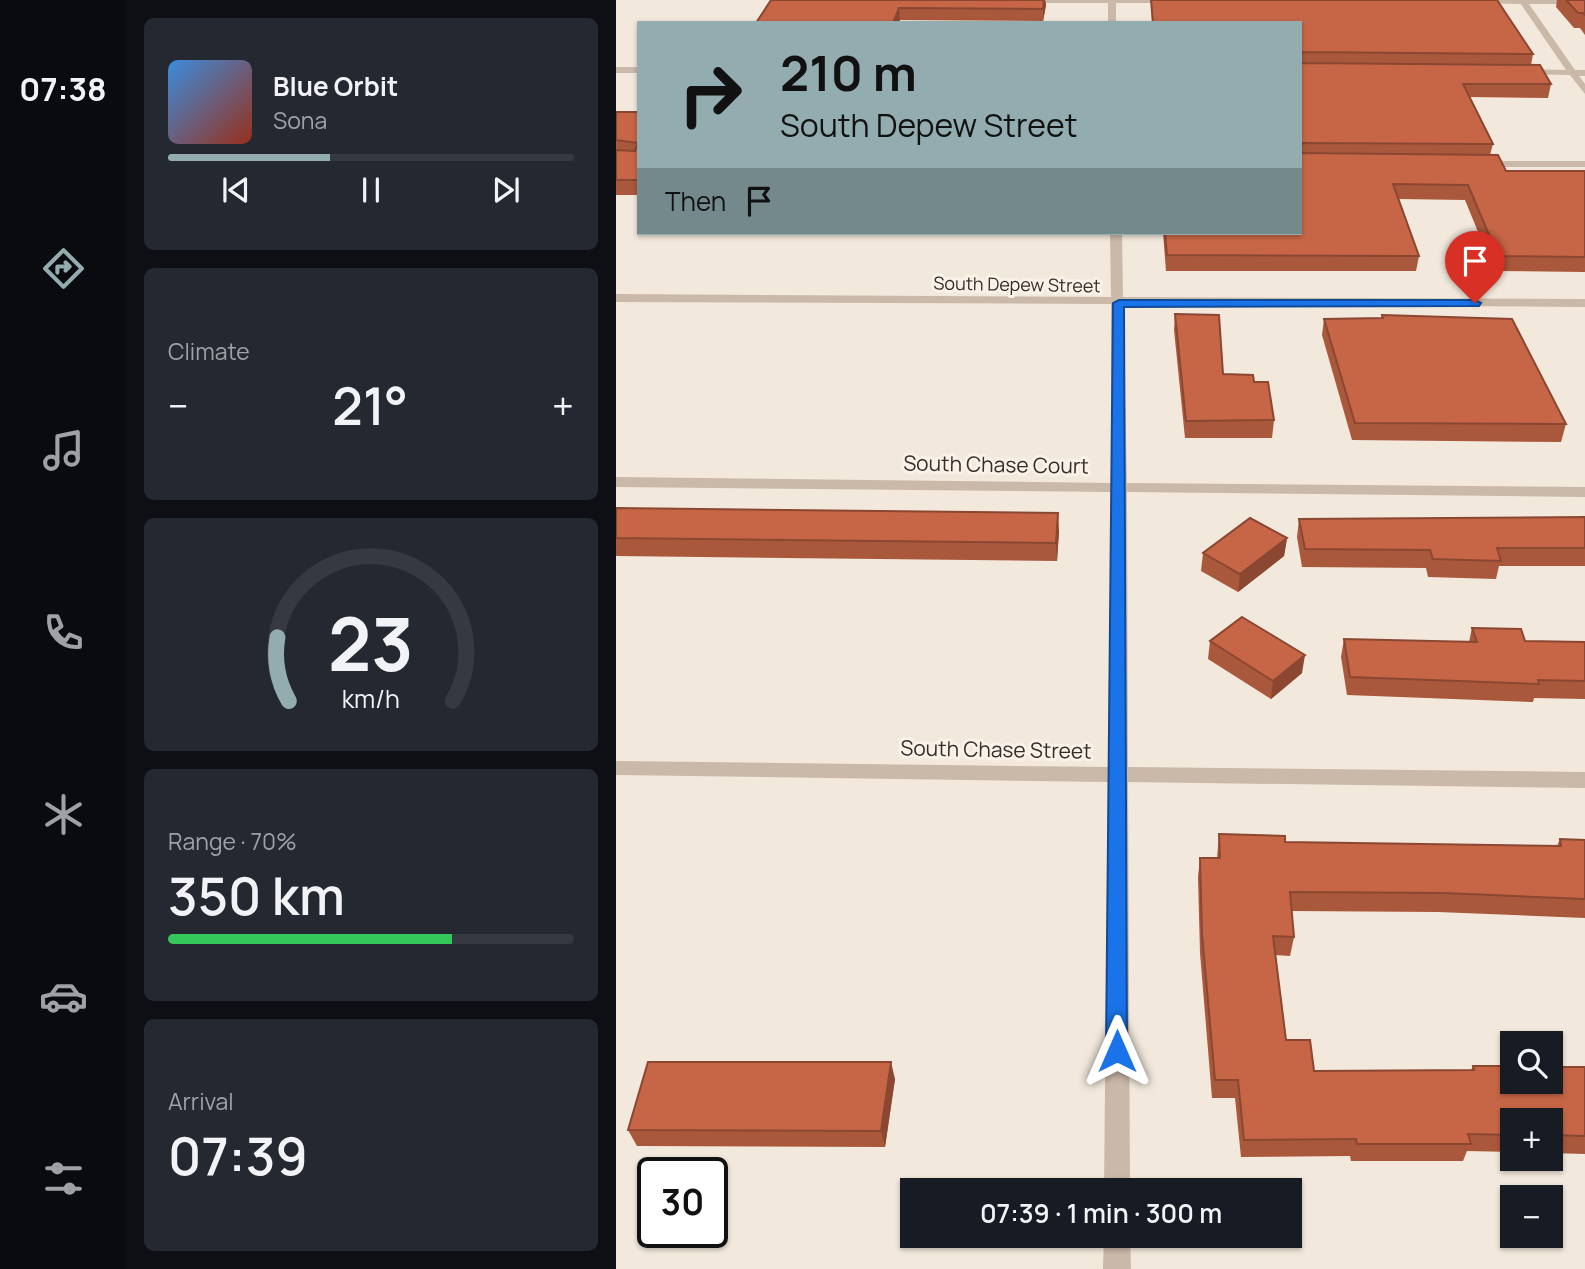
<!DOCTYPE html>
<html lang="en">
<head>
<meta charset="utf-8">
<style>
  body { margin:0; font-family:Manrope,sans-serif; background:#242831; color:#f1f3f6; height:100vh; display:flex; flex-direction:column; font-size:26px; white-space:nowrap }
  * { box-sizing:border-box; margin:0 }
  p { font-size:23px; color:#9ea1a6 }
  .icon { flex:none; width:38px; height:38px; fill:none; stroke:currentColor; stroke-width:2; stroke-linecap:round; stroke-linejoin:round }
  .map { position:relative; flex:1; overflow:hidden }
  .side { display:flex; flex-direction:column; gap:18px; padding:18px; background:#0d0f14; width:490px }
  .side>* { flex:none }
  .banner { position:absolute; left:21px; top:21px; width:665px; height:214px; border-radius:0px; box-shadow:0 2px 5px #0004; background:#92acaf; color:#111; overflow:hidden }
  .buttons { position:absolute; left:884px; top:1031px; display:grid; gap:14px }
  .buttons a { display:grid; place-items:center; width:63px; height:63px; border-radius:0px; background:#171b24; box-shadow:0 2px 5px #0004; font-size:35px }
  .speed { position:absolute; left:21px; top:1157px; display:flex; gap:14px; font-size:35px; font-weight:700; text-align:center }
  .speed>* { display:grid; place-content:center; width:91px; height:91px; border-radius:50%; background:#171b24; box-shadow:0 2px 5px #0004; line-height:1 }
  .speed .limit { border:4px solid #111; border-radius:10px; background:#fff; color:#111 }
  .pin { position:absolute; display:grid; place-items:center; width:60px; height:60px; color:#fff; margin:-72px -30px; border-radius:50% 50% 50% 0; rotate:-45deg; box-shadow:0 0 7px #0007 }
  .pin .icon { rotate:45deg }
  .me { position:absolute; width:77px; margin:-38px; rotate:0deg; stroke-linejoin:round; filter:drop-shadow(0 0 5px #0008) }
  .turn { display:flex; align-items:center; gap:24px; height:147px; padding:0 28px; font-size:32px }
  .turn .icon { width:91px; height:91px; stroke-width:2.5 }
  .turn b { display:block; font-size:49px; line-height:60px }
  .then { display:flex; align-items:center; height:66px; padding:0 28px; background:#0003; gap:14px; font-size:26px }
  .big { font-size:52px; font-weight:600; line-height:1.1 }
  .side .tile { flex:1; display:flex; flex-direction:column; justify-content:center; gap:10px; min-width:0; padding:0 24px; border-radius:10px; background:#242831 }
  .side .dial { align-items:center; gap:0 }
  .dial svg { height:182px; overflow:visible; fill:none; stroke:#363941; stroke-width:7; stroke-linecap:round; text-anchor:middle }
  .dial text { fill:#f1f3f6; stroke:none }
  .song { display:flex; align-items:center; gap:21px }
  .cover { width:84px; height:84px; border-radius:10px; background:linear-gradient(135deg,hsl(210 70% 55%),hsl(10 70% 35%)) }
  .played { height:7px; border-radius:4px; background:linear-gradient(90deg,#92acaf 40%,#363941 40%) }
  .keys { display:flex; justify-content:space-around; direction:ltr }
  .heat { display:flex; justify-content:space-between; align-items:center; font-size:38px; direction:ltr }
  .charge { height:10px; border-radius:5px; background:linear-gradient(90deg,#34c759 70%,#363941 0) }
  .trip { position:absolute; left:284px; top:1178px; width:402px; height:70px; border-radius:0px; background:#171b24; box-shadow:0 2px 5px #0004; font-weight:600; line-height:70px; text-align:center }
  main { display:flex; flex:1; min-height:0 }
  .tabs { display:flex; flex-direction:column; width:126px; justify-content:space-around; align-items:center; background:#090b0e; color:#9ea1a6 }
  .tabs .icon { width:49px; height:49px }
  .tabs .active { color:#92acaf }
  .tabs b { font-size:32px; color:#f1f3f6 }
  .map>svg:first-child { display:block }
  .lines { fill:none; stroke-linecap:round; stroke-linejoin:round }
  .minor { fill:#cab8a8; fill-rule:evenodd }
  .wall { fill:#aa583c }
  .shaded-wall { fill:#8b4731 }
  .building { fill:#c66646; stroke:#8b4731; stroke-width:2 }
  .route { fill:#1a73e8; stroke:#114b97; stroke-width:2 }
  .labels { text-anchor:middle; stroke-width:6; stroke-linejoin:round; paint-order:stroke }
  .far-street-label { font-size:18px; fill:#372d28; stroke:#faf2e9 }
  .street-label { font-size:21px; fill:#372d28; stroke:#faf2e9 }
</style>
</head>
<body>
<main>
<nav class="tabs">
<b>07:38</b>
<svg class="icon active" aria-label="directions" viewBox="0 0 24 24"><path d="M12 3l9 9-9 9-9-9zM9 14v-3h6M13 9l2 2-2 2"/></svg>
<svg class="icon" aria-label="music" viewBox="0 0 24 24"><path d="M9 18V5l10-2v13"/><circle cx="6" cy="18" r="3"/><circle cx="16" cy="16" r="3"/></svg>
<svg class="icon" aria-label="phone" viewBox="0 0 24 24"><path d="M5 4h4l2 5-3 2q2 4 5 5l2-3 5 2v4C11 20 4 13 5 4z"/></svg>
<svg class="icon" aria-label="climate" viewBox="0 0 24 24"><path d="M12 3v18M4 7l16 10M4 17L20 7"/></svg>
<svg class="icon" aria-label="car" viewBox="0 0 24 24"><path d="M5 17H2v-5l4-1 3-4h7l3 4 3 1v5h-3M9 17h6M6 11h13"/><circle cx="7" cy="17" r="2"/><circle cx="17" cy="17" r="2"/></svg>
<svg class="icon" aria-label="filters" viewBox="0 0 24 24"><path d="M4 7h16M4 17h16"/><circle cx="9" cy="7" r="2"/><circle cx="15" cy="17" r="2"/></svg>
</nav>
<section class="side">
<div class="tile">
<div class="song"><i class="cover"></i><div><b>Blue Orbit</b><p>Sona</p></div></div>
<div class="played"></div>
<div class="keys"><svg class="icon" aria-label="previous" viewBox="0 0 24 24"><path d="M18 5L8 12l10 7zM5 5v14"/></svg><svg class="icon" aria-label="pause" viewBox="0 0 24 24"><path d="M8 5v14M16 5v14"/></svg><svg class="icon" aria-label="next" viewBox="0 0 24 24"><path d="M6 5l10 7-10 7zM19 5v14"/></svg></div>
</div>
<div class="tile"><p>Climate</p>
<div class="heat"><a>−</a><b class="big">21°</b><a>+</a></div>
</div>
<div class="tile dial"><svg viewBox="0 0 100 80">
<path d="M14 69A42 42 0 1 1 86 69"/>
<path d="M14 69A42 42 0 0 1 9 41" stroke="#92acaf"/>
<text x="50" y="56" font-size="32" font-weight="700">23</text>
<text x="50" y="72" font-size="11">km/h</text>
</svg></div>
<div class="tile"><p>Range · 70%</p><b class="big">350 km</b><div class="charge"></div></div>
<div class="tile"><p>Arrival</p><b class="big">07:39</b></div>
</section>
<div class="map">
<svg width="969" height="1269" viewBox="0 0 969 1269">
  <rect width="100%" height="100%" fill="#f2e8dc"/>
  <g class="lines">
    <g class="minor">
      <polygon points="403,0 559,0 560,1 556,3 500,3 500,23 492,23 492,3 406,3"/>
      <polygon points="858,0 969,0 969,4 913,4 959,70 969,70 969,76 963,76 969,84 969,94 954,75 903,74 906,69 950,70 905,4 861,3"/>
      <rect x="0" y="67" width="23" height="6"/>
      <polygon points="969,161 969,167 864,167 859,164 864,161"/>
      <polygon points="494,233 506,233 507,297 969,299 969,307 507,304 511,483 969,487 969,497 511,492 512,767 969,772 969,788 512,782 514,1190 488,1190 492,782 0,775 0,761 492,767 495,492 0,487 0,477 495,483 495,304 0,302 0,294 495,297"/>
      <polygon points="488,1236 514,1236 515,1269 487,1269"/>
    </g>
  </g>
  <g class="wall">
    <polygon points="155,0 429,0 430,5 427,21 284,20"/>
    <polygon points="535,0 881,0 917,54 915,65 935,84 932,98 853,97 877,144 874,155 890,171 969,171 969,272 878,271 849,200 783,199 803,256 800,271 550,271 547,233 684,233 684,23 536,23"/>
    <polygon points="941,0 969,0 969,35 964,28 958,28 940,7"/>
    <rect x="0" y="112" width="23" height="83"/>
    <polygon points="559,314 607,374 638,382 658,420 656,438 569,438 558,330"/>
    <polygon points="766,315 950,424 945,442 736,440 706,335 708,319 765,318"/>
    <polygon points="0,508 443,531 441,561 0,556"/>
    <polygon points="969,517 969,566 883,566 880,579 812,577 810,568 686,567 681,537 683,519"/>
    <polygon points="671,538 668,556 622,592 585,571 587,553"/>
    <polygon points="856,628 909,641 969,642 969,699 918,698 917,702 731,695 725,657 728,639 853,642"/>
    <polygon points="594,641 686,673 655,699 592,659"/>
    <polygon points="603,834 669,842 941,846 944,839 969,840 969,918 822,912 675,911 678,937 674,956 659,955 670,1040 698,1071 855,1070 857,1066 969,1067 969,1154 934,1153 934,1120 896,1120 896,1152 851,1151 847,1161 735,1161 734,1156 625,1157 619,1098 596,1098 584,953 582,877 584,858 601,858"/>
    <polygon points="279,1079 269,1147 21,1146 12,1130"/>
  </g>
  <g class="shaded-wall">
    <polygon points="428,0 429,0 430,5 427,21 427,9"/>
    <polygon points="283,8 284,20 283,23 277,23"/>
    <polygon points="442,513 443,531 441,561 440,543"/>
    <polygon points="671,538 668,556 622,592 624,574"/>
    <polygon points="689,655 686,673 655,699 657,681"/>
    <polygon points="275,1062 279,1079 269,1147 265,1131"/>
  </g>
  <g class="building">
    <polygon points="155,0 428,0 427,9 283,8 277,23 140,23"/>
    <polygon points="535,0 881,0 917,54 685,52 684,53 684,23 537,23"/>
    <polygon points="950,0 969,0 969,15 967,13 962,13"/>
    <polygon points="684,60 685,63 924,65 935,84 847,84 877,144 686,143 684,150"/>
    <polygon points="0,112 23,112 23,180 0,180 0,150 19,151 22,143 0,140"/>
    <polygon points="684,153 882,155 890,171 969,171 969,257 882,256 852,185 777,184 803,256 551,255 549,233 684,233"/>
    <polygon points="559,314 603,315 607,374 637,375 638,382 652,382 658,420 570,421"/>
    <polygon points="766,315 896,319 950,424 739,423 708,319 767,318"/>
    <polygon points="0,508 442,513 440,543 0,538"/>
    <polygon points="969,517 969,548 881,548 885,561 817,559 814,550 689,549 683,519"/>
    <polygon points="634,518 671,538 624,574 587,553"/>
    <polygon points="626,617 689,655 657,681 594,641"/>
    <polygon points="856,628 905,629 909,641 969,642 969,681 922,680 923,684 734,677 728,639 861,642"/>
    <polygon points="603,834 669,836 669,842 945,846 944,839 969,840 969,899 828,893 674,892 678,937 657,936 670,1040 694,1040 698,1071 858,1070 857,1066 896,1066 896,1082 934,1082 934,1067 969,1067 969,1136 934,1135 934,1120 896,1120 896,1135 852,1134 855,1144 741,1144 740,1139 628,1140 622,1080 599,1080 586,934 584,858 604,858"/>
    <polygon points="32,1062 275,1062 265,1131 12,1130"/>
  </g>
  <polygon class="route" points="859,300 865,303 863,306 508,307 511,1051 508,1058 501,1061 493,1058 490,1051 497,303 503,300"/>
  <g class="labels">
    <g class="far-street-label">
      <text transform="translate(401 285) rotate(1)" y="6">South Depew Street</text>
    </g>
    <g class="street-label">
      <text transform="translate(380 465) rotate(1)" y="7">South Chase Court</text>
      <text transform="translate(380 750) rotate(1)" y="7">South Chase Street</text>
    </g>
  </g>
</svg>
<div class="buttons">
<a><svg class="icon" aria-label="search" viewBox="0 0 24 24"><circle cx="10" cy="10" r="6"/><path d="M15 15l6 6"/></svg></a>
<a>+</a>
<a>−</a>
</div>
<div class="speed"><div class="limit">30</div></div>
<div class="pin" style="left:859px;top:303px;background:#d93025"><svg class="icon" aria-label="arrive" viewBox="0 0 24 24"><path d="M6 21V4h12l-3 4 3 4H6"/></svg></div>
<svg class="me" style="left:501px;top:1051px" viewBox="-20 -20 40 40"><path d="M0-17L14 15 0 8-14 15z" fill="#1a73e8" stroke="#fff" stroke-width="4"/></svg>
<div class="trip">07:39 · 1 min · 300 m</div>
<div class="banner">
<div class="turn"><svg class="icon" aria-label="right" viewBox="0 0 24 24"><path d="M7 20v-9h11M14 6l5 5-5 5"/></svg><div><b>210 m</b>South Depew Street</div></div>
<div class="then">Then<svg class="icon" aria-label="arrive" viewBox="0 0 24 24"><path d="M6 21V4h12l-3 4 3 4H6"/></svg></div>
</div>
</div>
</main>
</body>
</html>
